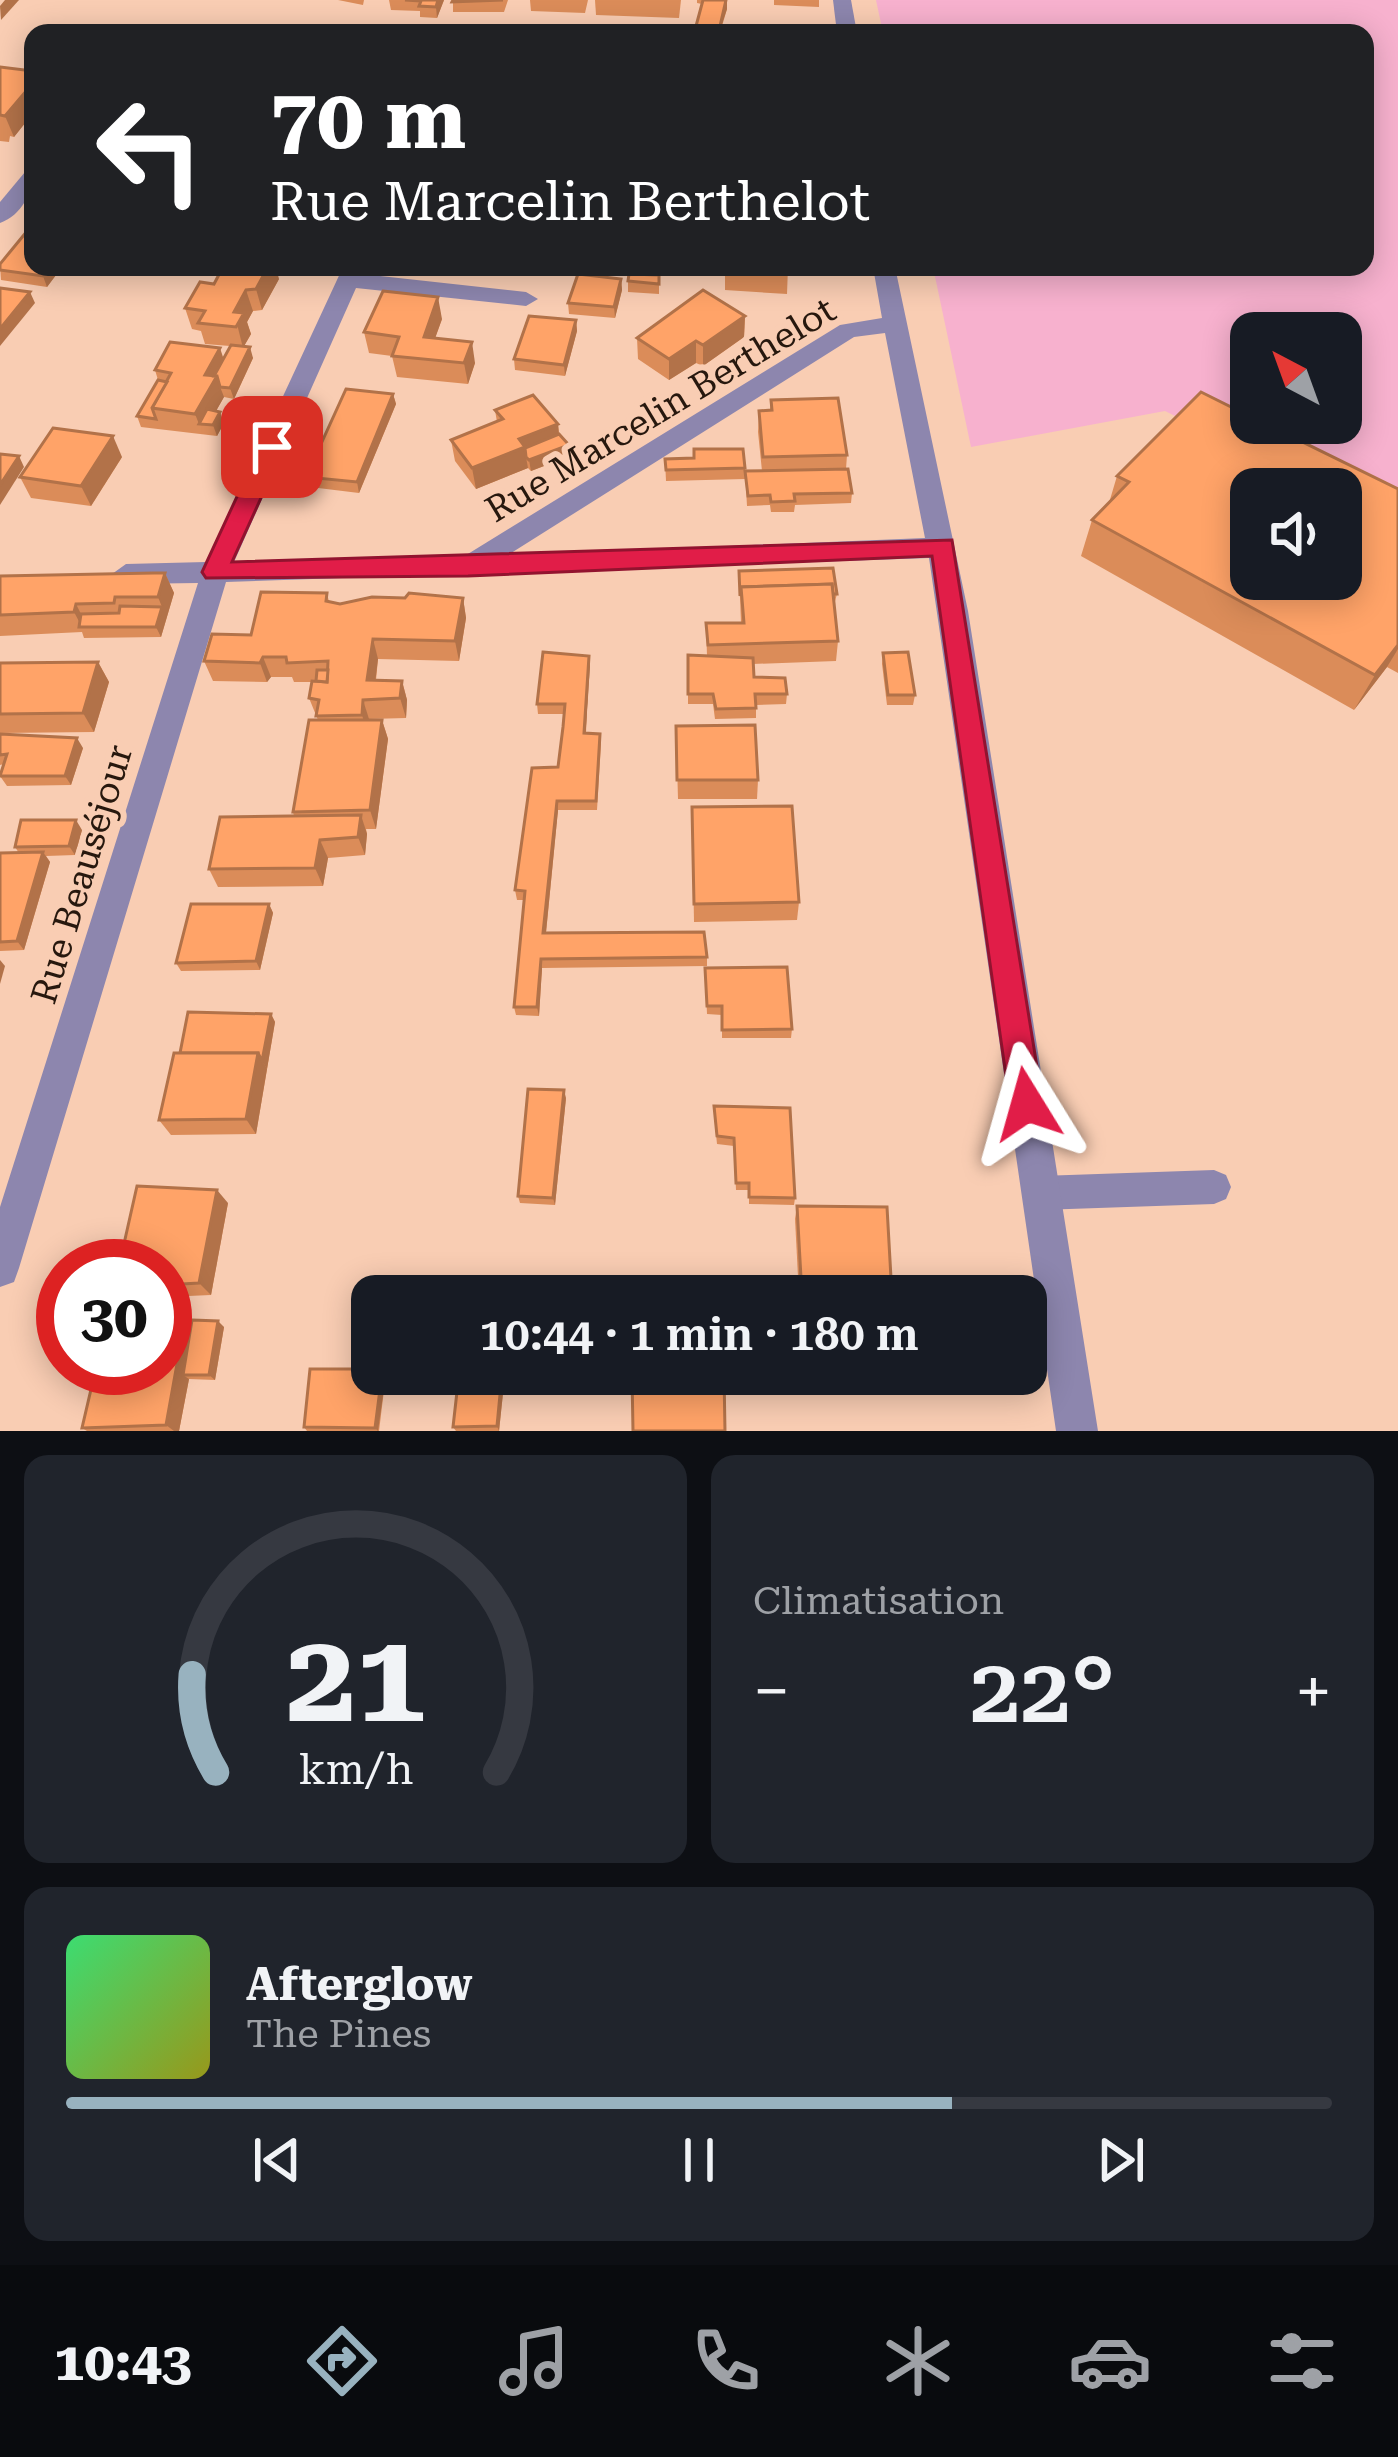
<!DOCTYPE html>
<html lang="fr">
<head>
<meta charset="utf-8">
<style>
  body { margin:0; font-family:"Roboto Serif",serif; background:#20242c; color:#f1f3f6; height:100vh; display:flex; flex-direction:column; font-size:45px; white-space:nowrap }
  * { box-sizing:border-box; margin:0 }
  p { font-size:39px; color:#9ea1a6 }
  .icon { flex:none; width:66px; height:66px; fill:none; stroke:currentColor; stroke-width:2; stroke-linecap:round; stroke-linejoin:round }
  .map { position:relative; height:1431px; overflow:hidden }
  .side { display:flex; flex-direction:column; gap:24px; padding:24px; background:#0d0f14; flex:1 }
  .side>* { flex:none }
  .top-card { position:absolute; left:24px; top:24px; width:1350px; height:252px; border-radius:24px; box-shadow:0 6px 30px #0003; background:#202124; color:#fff; overflow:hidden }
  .needle { width:78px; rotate:319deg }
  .controls { position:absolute; left:1230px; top:312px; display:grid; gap:24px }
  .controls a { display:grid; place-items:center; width:132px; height:132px; border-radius:24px; background:#171b24; box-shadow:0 6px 30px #0003; font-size:60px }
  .speed { position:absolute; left:36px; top:1239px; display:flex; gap:24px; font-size:60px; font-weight:700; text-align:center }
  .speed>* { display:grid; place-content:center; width:156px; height:156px; border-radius:50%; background:#171b24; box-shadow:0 6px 30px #0003; line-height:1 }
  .speed .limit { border:18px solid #d22; background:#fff; color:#111 }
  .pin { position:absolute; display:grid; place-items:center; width:102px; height:102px; color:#fff; margin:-51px; border-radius:24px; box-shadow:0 6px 18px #0006 }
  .me { position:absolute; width:132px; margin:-66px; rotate:352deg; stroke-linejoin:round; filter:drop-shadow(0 0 9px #0008) }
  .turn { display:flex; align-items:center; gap:42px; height:252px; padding:0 48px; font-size:54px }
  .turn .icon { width:156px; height:156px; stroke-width:2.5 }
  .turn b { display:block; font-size:84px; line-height:102px }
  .big { font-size:90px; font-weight:600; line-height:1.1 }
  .side .card { flex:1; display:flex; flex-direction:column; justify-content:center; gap:18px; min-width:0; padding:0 42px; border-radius:24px; background:#20242c }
  .side .dial { align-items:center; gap:0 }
  .dial svg { height:312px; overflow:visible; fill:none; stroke:#363941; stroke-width:7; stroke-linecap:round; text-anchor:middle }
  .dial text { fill:#f1f3f6; stroke:none }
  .song { display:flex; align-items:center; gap:36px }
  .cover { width:144px; height:144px; border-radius:18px; background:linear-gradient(135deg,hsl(140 70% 55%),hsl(60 70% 35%)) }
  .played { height:12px; border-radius:6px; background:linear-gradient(90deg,#98b2bf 70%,#363941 70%) }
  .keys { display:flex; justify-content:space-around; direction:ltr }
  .heat { display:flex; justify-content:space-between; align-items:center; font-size:66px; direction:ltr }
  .side .tiles { flex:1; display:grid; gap:24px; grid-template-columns:1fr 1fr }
  .card:last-child { grid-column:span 2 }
  .trip { position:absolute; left:351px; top:1275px; width:696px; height:120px; border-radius:24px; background:#171b24; box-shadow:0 6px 30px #0003; font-weight:600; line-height:120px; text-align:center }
  .tabs { display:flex; height:192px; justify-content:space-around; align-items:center; background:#090b0e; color:#9ea1a6 }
  .tabs .icon { width:84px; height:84px }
  .tabs .active { color:#98b2bf }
  .tabs b { font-size:54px; color:#f1f3f6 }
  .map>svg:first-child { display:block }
  .green { fill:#f7b1ce; fill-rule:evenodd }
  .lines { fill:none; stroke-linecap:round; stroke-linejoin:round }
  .lane { fill:#8d86ae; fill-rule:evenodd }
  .street { fill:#8d86ae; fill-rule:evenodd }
  .wall { fill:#db8c59 }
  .shaded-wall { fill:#b27249 }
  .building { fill:#ffa368; stroke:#b27249; stroke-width:3; fill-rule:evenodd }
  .route { fill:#e11d48; stroke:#92132f; stroke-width:3 }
  .labels { text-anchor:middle; stroke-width:12; stroke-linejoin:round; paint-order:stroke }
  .street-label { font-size:36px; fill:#27180e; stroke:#f9cdb3 }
</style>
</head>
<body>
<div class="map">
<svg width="1398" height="1431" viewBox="0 0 1398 1431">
  <rect width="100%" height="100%" fill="#f9cdb3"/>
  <path class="green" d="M876,0h522v527l-57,-38h-19l-157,-78 -194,36 -38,-180h432v-234h-482zM1251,333h90v90h-90z"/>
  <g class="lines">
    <polygon class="lane" points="1214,1170 1226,1175 1231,1187 1226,1199 1214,1204 1040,1210 1028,1205 1023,1193 1028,1181 1040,1176"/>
    <g class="street">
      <polygon points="833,0 851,0 857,33 837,33"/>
      <path d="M33,171c0,21 -11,44 -33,52v-21l25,-30z"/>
      <path d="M343,267h22l-3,7 164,18 12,7 -12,7 -170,-18 -122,274 229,-5 377,-232 42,-7 -9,-51h22l73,344 130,820h-42l-127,-873 -703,24 -207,686 -5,14 -14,5v-80l198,-624 -72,1 -14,-10 14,-10 80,-2zM885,333l40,205 -417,17 346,-218z"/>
    </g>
  </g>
  <g class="wall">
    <polygon points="338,0 381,0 364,0 363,5"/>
    <polygon points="389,0 444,0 437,18 420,17 420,11 391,10"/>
    <polygon points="453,0 508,0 504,12 453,12"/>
    <polygon points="530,0 588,0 585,13 531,11"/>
    <polygon points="595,0 681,0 679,18 596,15"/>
    <polygon points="697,0 734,0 727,0 727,9 720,33 696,33 702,4 697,3"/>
    <polygon points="774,0 819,0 819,7 774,5"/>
    <polygon points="0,67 33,71 33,113 14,137 10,136 9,142 0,141"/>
    <polygon points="0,264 62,267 47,287 1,280"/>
    <polygon points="557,267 599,267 598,271"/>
    <polygon points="707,267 788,267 787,294 725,290 725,275 707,272"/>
    <polygon points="659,275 659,294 628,292 628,281"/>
    <polygon points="279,279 262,310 253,311 247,322 251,334 244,346 253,358 234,399 224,397 216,411 224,423 217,436 141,427 137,416 158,380 155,370 224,358 230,346 205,344 201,331 192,329 185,308 214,284"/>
    <polygon points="621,279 622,290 615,318 569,314 568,303"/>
    <polygon points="745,316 744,337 703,366 696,363 669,380 638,359 637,338"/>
    <polygon points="442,319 435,338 475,363 468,384 397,377 392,356 369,353 364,332"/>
    <polygon points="576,320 577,331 565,376 515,370 514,359"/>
    <polygon points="393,394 396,404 359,493 310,487 306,477"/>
    <polygon points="771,400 847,455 846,469 852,493 851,503 795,505 794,512 771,512 770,505 747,506 745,471 762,471 758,432 759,411 770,410"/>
    <polygon points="495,410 558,424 559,434 569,445 570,456 531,471 528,468 476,489 455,461 451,440 497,422"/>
    <polygon points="122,457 91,506 31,498 20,477"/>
    <polygon points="665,459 745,468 745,479 666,481"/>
    <polygon points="1117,476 1398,489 1398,673 1387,667 1354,710 1081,556 1092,520 1109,503"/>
    <polygon points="739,571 837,594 834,605 838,641 836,661 753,664 754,677 787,694 786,704 756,705 756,718 715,719 713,704 688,704 688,655 707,656 706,623 741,623"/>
    <polygon points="165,573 174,593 161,637 84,638 82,632 0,636 0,576"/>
    <polygon points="327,593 329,602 340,604 463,598 466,618 459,661 378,659 376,680 402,681 407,700 406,718 369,719 382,720 388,739 376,829 366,829 367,834 365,855 328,858 323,886 218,887 209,869 294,816 293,812 318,720 309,698 312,682 294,682 292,677 271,677 267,682 213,681 204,661"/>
    <polygon points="883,653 915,695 913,705 887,705 882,664"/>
    <polygon points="589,656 586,733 600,734 601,744 597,810 558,810 546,933 707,957 707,966 542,968 539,1016 516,1015 514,1007 524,900 517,900 515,890 558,767 564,714 538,714 537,704"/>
    <polygon points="98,662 109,682 94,732 0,733 0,663"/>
    <polygon points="676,726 758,780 757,799 678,799"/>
    <polygon points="0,734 83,748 71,785 7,786 0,776 4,764 0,765"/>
    <polygon points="692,807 799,902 797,920 694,922"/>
    <polygon points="82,830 75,855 46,856 50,862 24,950 0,951 0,853 19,853 15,847"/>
    <polygon points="269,904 273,913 260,970 181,971 176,963"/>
    <polygon points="705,968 792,1029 791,1038 722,1038 722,1015 707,1014"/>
    <polygon points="271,1014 275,1022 256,1134 171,1135 159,1120 180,1053"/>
    <polygon points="566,1098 555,1205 520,1203 518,1196"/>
    <polygon points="714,1114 795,1198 794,1205 749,1204 749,1190 736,1190 734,1146 717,1144"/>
    <polygon points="228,1203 211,1295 165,1297 165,1266"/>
    <polygon points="797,1206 892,1296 799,1296 795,1219"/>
    <polygon points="186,1314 192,1320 224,1327 215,1380 189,1379 179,1431 87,1431 82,1428"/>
    <polygon points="372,1374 386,1374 379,1431 307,1431 304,1427"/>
    <polygon points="459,1374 505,1374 499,1431 456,1431 453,1427"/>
    <polygon points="946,1374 1009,1374 1010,1378 1006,1383 948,1383"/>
  </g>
  <g class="shaded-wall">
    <polygon points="5,0 19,0 1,20 0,6"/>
    <polygon points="438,0 444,0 437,18 436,7"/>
    <polygon points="727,0 727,9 719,33 720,26"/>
    <polygon points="33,83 33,113 14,137 5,116"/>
    <polygon points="49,267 62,267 47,287 43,276"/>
    <polygon points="268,267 276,267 279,279 262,310 256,289"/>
    <polygon points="621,279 622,290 615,318 614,307"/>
    <polygon points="246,290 253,311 247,322 251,334 243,348 234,312"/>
    <polygon points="30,292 35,303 0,346 0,329"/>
    <polygon points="438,297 442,319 428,358 424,337"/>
    <polygon points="745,316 744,337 703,366 703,345"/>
    <polygon points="576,320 577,331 565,376 564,365"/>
    <polygon points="696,341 696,363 669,380 669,359"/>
    <polygon points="472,342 475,363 468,384 464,363"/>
    <polygon points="250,347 253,358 234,399 230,388"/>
    <polygon points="220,348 227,369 219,384 224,397 208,425 199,424 195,414 205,375"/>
    <polygon points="393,394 396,404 359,493 357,482"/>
    <polygon points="220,412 224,423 217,436 213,425"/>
    <polygon points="558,424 560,445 526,457 528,468 476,489 472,468 519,439"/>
    <polygon points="113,436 122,457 91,506 81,486"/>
    <polygon points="569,445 570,456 531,471 529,460"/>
    <polygon points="19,456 24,467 0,505 0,485"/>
    <polygon points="165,573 174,593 161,637 156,627 162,607 158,597"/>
    <polygon points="463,598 466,618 459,661 455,641"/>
    <polygon points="76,604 86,624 82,627 74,612"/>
    <polygon points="373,639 378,659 373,700 367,680"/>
    <polygon points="1398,645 1398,649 1387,667 1354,710 1375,675"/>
    <polygon points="589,656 590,666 585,743 584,733"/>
    <polygon points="263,657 271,677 267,682 260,663"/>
    <polygon points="98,662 109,682 94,732 83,713"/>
    <polygon points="402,681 407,700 406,718 400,698"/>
    <polygon points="363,700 369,719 368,735 362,715"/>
    <polygon points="382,720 388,739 376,829 370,810"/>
    <polygon points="77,738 83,748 71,785 65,776"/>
    <polygon points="557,801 558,810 545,942 543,933"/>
    <polygon points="361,815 367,834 365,855 358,837"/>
    <polygon points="76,820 82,830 75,855 69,846"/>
    <polygon points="320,840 328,858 323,886 315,868"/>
    <polygon points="43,852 50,862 24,950 17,941"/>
    <polygon points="269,904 273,913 260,970 256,961"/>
    <polygon points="541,959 542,968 539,1016 537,1007"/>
    <polygon points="0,960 5,966 0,984"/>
    <polygon points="271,1014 275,1022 267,1069 262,1061"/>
    <polygon points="258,1053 267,1069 256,1134 246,1119"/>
    <polygon points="564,1090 566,1098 555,1205 553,1198"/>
    <polygon points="217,1190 228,1203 211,1295 199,1283"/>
    <polygon points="186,1314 198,1326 183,1375 189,1379 179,1431 174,1431 166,1425"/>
    <polygon points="218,1321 224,1327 215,1380 209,1375"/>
    <polygon points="382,1374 386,1374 378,1431 375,1428"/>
    <polygon points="502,1374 505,1374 499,1431 497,1426"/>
  </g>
  <g class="building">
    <polygon points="405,0 438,0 436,7 419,6 421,1"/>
    <polygon points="453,0 503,0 452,2"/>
    <polygon points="703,0 726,0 720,26 696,26"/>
    <polygon points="0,67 33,71 33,83 5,116 0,115"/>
    <polygon points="28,230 33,231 33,267 49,267 43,276 0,270 0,264"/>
    <polygon points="223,267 268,267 256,289 246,290 234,312 244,313 236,327 198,323 205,311 185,308 200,282 214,284"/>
    <polygon points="726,267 788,267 788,273 725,269"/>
    <polygon points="578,274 621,279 614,307 568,303"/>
    <polygon points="629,274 659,275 659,284 628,281"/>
    <polygon points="0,288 30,292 0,329"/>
    <polygon points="703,290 745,316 703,345 696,341 669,359 637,338"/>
    <polygon points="383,291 438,297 424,337 472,342 464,363 392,356 399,337 364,332"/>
    <polygon points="529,316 576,320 564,365 514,359"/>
    <polygon points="170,342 220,348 205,375 217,376 195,414 152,408 171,373 155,370"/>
    <polygon points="231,345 250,347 230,388 220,387 217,376 214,376"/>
    <polygon points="158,380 167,382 152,408 156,419 137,416"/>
    <polygon points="346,389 393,394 357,482 306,477"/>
    <path d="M1201,392l50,25v6h13l134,66v156l-23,30 -283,-155 37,-38 -12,-6zM1251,489h90v90h-90z"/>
    <polygon points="533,395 558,424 519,439 525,447 472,468 451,440 503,419 495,410"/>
    <polygon points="838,398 847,455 763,457 759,411 772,410 771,400"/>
    <polygon points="207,409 220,412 213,425 199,424"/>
    <polygon points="53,428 113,436 81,486 20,477"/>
    <polygon points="559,434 569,445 529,460 526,457 525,448"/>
    <polygon points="694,449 743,449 745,468 666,470 665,459 694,458"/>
    <polygon points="0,454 19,456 0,485"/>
    <polygon points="848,469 852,493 794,494 795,501 771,502 770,495 748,496 745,471"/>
    <polygon points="833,568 837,594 833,594 832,584 741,587 740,596 739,571"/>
    <polygon points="154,573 165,573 158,597 115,597 114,603 76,604 74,612 0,615 0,576"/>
    <polygon points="832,584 838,641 708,645 706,623 744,623 741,587"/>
    <polygon points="261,592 327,593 326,601 340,604 372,597 405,598 409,593 463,598 455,641 373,639 367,680 402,681 400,698 363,700 362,715 316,716 319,700 309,698 312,681 327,682 328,661 287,663 286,657 263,657 260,663 204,661 212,634 251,635"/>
    <polygon points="120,606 162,607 156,627 79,627 81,614 119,613"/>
    <polygon points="543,652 589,656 584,733 600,734 596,801 557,801 543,933 704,932 707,957 541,959 537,1007 514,1007 525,891 515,890 532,768 558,767 563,727 565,704 537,704"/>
    <polygon points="908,652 915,695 888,695 883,653"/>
    <polygon points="688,655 753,658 754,677 785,678 787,694 755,694 756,708 716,709 713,694 688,694"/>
    <polygon points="98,662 83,713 0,714 0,663"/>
    <polygon points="317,670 328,670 327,682 316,681"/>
    <polygon points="309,720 382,720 370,810 293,812"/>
    <polygon points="755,725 758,780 677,780 676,726"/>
    <polygon points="0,734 77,738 65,776 0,776 7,754 0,755"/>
    <polygon points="792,806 799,902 694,904 692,807"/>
    <polygon points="361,815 358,837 320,840 315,868 209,869 220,817"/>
    <polygon points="21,820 76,820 69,846 15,847"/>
    <polygon points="43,852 17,941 0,942 0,853"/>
    <polygon points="191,904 269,904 256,961 176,963"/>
    <polygon points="787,967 792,1029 722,1030 722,1006 707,1006 705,968"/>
    <polygon points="188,1012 271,1014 262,1061 258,1053 180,1053"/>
    <polygon points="174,1053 258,1053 246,1119 159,1120"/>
    <polygon points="528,1089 564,1090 553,1198 518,1196"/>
    <polygon points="714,1106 790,1108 795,1198 749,1197 749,1183 736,1183 734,1138 717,1136"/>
    <polygon points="137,1186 217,1190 199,1283 165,1285 165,1266 119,1266"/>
    <polygon points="797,1206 887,1207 892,1296 802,1296"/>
    <polygon points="186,1314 166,1425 82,1428 96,1368 165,1368 165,1315"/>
    <polygon points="192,1320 218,1321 209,1375 183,1375"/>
    <polygon points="310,1369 372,1369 372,1374 382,1374 375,1428 304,1427"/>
    <polygon points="459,1374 502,1374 497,1426 453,1427"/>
    <polygon points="632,1374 724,1374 725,1431 633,1431"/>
    <polygon points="950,1374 1009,1374 1010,1378 951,1377"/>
  </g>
  <polygon class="route" points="272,439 284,447 232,562 952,540 1043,1104 1038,1115 1027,1119 1015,1115 1010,1104 932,556 468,576 206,578 202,572 260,447"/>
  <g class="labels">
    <g class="street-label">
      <text transform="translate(660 409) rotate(-31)" y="13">Rue Marcelin Berthelot</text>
      <text transform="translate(81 874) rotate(-73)" y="13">Rue Beauséjour</text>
    </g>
  </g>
</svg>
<div class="controls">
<a><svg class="needle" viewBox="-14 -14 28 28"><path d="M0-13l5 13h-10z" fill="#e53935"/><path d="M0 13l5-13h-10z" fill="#9ea1a6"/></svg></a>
<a><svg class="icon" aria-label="sound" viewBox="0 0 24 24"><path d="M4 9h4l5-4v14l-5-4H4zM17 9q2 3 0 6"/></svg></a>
</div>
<div class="speed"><div class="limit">30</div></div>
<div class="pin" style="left:272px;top:447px;background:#d93025"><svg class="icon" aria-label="arrive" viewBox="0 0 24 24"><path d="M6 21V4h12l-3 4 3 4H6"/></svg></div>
<svg class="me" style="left:1027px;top:1104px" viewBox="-20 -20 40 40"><path d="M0-17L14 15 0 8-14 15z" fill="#e11d48" stroke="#fff" stroke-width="4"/></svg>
<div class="trip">10:44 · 1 min · 180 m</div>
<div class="top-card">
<div class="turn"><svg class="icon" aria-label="left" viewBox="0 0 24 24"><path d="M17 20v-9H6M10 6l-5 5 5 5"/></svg><div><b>70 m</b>Rue Marcelin Berthelot</div></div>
</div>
</div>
<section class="side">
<div class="tiles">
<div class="card dial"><svg viewBox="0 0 100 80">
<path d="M14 69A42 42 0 1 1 86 69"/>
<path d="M14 69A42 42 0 0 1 8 44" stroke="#98b2bf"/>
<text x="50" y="56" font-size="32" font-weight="700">21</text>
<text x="50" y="72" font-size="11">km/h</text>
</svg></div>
<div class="card"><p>Climatisation</p>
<div class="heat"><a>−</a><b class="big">22°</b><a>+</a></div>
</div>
<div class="card">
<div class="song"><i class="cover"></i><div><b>Afterglow</b><p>The Pines</p></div></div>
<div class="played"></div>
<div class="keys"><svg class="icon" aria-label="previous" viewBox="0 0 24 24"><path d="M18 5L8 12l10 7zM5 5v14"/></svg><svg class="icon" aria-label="pause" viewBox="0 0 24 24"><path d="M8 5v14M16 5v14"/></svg><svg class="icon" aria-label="next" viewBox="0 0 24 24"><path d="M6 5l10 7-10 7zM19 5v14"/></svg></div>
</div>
</div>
</section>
<nav class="tabs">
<b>10:43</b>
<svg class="icon active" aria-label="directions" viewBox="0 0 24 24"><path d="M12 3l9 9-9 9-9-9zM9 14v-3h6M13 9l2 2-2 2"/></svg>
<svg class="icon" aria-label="music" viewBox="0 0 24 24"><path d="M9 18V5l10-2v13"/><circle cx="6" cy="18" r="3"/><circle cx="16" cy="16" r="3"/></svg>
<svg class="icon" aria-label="phone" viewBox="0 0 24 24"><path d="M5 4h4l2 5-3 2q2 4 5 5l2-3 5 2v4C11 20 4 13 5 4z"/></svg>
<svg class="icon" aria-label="climate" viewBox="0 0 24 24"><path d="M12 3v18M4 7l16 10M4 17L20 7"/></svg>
<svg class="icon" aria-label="car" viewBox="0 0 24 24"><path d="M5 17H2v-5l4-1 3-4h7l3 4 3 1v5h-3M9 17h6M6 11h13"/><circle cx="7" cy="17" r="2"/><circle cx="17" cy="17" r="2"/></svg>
<svg class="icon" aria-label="filters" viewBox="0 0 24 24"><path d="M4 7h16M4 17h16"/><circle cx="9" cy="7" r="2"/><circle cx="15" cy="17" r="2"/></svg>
</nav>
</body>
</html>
